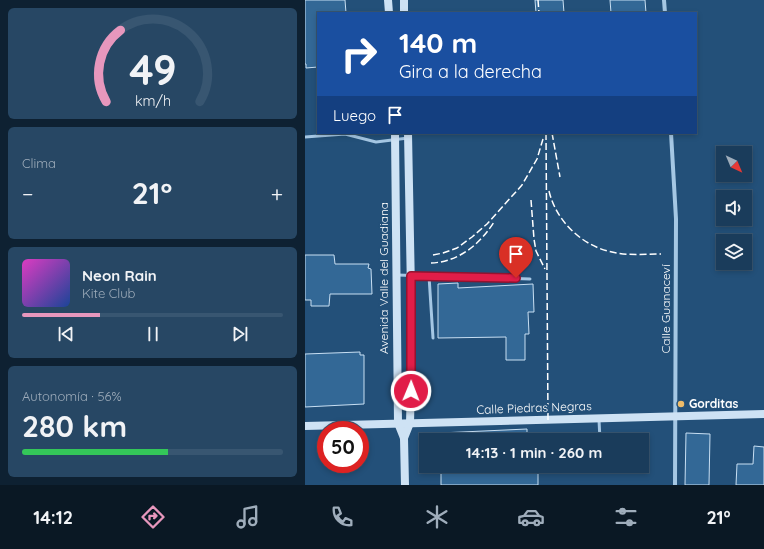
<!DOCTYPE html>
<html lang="es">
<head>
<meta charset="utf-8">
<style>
  body { margin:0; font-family:Quicksand,sans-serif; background:#274764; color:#f1f3f6; height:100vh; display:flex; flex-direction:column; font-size:15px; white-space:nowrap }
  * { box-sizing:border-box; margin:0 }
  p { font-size:13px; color:#9fadbb }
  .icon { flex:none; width:22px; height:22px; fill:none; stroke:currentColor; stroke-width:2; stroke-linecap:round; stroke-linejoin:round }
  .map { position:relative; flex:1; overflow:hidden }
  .panel { display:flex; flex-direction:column; gap:8px; padding:8px; background:#0e2132; width:305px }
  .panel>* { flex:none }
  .banner { position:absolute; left:12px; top:12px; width:380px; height:122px; border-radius:0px; box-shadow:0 2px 6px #0003,0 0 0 1px #385671; background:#1a4fa0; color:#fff; overflow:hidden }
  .needle { width:26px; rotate:136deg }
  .buttons { position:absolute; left:411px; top:146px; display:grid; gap:8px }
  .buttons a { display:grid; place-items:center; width:36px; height:36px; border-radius:0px; background:#1a3c5b; box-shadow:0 2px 6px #0003,0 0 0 1px #385671; font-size:20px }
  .speed { position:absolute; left:12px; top:421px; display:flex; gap:8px; font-size:20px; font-weight:700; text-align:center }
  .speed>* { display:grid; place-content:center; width:52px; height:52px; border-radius:50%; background:#1a3c5b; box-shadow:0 2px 6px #0003,0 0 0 1px #385671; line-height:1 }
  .speed .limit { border:6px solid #d22; background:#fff; color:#111 }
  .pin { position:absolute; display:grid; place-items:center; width:34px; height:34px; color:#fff; margin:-41px -17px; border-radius:50% 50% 50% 0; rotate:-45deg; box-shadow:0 0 4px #0007 }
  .pin .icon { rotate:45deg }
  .me { position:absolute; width:44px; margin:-22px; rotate:1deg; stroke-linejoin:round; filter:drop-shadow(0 0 3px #0008) }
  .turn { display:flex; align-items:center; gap:14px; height:84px; padding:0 16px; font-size:18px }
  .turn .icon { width:52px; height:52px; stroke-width:2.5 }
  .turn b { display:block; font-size:28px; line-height:34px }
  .then { display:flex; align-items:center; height:38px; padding:0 16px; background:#0003; gap:8px; font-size:15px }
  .big { font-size:30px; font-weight:800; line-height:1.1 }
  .panel .tile { flex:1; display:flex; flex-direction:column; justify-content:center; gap:6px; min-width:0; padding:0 14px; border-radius:6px; background:#274764 }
  .panel .dial { align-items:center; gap:0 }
  .dial svg { height:104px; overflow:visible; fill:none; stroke:#385671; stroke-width:7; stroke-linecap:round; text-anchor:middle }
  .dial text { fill:#f1f3f6; stroke:none }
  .song { display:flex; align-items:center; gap:12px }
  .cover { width:48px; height:48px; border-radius:6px; background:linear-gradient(135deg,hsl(310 70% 55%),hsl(220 70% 35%)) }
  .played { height:4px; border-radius:2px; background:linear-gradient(90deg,#e797bd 30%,#385671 30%) }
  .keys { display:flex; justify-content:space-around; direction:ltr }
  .heat { display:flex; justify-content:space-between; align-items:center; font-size:22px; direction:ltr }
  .charge { height:6px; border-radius:3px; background:linear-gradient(90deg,#34c759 56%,#385671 0) }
  .trip { position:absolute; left:114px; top:433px; width:230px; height:40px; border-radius:0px; background:#1a3c5b; box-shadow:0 2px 6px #0003,0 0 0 1px #385671; font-weight:800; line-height:40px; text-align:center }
  .dock { display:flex; height:64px; justify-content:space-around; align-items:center; background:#0a1824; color:#9fadbb }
  .dock .icon { width:28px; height:28px }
  .dock .on { color:#e797bd }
  .dock b { font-size:18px; color:#f1f3f6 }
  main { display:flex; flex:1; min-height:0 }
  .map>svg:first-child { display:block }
  .building { fill:#336896; stroke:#c8dff3 }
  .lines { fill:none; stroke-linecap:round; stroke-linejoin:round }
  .lane { stroke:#a5c7e4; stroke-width:3 }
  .street { stroke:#a5c7e4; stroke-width:4 }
  .secondary { stroke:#cee2f4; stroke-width:8 }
  .rail { stroke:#fff; stroke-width:1.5; stroke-dasharray:7 3; stroke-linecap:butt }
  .route-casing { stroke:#92132f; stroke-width:10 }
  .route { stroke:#e11d48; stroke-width:7 }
  .poi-dot { fill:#efbc69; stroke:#235079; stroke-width:1.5 }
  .labels { text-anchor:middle; stroke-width:4; stroke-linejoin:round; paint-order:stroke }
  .street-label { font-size:12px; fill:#fff; stroke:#235079 }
  .poi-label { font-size:12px; font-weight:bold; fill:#fff; stroke:#235079; text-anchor:start }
</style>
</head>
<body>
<main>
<section class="panel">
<div class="tile dial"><svg viewBox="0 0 100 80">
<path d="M14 69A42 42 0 1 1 86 69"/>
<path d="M14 69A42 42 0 0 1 25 14" stroke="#e797bd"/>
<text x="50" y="56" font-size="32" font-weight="700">49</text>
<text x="50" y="72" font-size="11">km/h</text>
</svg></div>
<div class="tile"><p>Clima</p>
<div class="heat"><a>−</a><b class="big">21°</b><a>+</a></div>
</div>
<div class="tile">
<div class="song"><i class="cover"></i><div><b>Neon Rain</b><p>Kite Club</p></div></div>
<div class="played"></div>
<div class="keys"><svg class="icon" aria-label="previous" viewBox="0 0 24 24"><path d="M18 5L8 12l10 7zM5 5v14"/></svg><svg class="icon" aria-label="pause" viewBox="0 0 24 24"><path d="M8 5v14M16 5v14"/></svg><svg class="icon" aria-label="next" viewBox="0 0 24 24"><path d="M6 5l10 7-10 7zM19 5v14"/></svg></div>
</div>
<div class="tile"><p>Autonomía · 56%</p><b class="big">280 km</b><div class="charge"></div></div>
</section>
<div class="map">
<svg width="459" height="485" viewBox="0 0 459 485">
  <rect width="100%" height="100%" fill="#235079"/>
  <g class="building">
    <polygon points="0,0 40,0 41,13 13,13 13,67 1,68 1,64 0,64"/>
    <polygon points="230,0 258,0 259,13 231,13"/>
    <polygon points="305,0 340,0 341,13 306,13"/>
    <polygon points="0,255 29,255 30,264 64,264 63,268 66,269 67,294 25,294 24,306 6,306 6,300 0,300"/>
    <polygon points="153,283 153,288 228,284 229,312 223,312 224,334 220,334 220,360 201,360 201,337 133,338 133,284"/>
    <polygon points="55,352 55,355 59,355 59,404 0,407 0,354"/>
    <polygon points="222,429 222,440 135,440 135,433"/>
    <polygon points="381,433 405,434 404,485 380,485"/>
    <polygon points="449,446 459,447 459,485 431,485 432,464 448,464"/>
    <rect x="136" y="466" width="97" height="19"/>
  </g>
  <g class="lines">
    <g class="lane">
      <polyline points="0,137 40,134 71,142 103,138"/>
      <polyline points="92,275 225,279"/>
      <polyline points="124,276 128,338"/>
      <polyline points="294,420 295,440"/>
      <polyline points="304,440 309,435 316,438 317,440"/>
      <polyline points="303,466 311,469 314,466"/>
    </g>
    <g class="street">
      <polyline points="359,0 360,13"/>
      <polyline points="366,133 371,219 370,485"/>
    </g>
    <g class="secondary">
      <polyline points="83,0 84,13"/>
      <polyline points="99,0 99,13"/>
      <polyline points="90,133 93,423 99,438 100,485"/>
      <polyline points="0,426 459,414"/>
      <polyline points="99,438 105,423 107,344 103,133"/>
    </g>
    <g class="rail">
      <polyline points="233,0 234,13"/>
      <polyline points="241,133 243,420"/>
      <polyline points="247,133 255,177"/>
      <path d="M244,191c7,30 33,55 63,61 16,4 33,2 49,2"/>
      <polyline points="226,200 229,239 231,251 240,269"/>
      <polyline points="128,255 138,253 152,248 167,237 182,224 217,185 232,159 238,139"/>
      <path d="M126,263c28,-1 49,-19 63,-41"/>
    </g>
  </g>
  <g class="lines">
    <defs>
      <polyline id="route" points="106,391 106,276 211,278"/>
    </defs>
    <use href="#route" class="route-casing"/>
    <use href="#route" class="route"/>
  </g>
  <circle class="poi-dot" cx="376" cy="404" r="4"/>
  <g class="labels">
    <g class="street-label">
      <text transform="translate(79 278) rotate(-90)" y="4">Avenida Valle del Guadiana</text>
      <text transform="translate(361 309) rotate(-90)" y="4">Calle Guanaceví</text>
      <text transform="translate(229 408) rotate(-2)" y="4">Calle Piedras Negras</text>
    </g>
    <g class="poi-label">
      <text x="384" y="408">Gorditas</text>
    </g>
  </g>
</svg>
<div class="buttons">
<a><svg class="needle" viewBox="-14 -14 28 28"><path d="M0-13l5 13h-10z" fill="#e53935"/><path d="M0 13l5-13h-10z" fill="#9fadbb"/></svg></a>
<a><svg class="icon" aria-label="sound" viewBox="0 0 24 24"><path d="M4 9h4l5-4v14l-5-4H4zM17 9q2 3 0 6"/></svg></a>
<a><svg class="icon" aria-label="layers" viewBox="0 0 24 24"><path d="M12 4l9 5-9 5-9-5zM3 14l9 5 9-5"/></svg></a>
</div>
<div class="speed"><div class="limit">50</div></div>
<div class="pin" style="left:211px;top:278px;background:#d93025"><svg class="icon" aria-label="arrive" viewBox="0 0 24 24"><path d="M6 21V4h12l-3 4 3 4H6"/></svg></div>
<svg class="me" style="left:106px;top:391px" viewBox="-20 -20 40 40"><circle r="17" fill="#e11d48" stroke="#fff" stroke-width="3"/><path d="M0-11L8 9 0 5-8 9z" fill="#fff"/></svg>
<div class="trip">14:13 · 1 min · 260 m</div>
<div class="banner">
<div class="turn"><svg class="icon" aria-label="right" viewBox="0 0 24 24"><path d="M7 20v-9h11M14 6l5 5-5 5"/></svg><div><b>140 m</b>Gira a la derecha</div></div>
<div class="then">Luego<svg class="icon" aria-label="arrive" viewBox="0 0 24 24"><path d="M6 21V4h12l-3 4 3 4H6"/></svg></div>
</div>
</div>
</main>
<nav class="dock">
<b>14:12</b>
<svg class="icon on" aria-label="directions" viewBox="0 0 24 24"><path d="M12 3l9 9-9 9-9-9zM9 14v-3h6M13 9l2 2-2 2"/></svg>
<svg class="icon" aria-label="music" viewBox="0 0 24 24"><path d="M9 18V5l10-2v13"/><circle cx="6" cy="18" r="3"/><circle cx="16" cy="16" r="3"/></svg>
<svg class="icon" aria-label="phone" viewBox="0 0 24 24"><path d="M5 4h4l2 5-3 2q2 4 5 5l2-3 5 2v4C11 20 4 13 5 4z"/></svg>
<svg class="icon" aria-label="climate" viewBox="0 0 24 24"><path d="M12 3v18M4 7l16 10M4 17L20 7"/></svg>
<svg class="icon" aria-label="car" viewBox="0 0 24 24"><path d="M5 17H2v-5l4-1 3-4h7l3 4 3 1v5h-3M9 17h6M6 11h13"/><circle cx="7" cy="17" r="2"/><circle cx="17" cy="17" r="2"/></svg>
<svg class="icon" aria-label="filters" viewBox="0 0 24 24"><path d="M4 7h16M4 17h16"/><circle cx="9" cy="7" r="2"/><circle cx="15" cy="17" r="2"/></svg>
<b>21°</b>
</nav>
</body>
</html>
